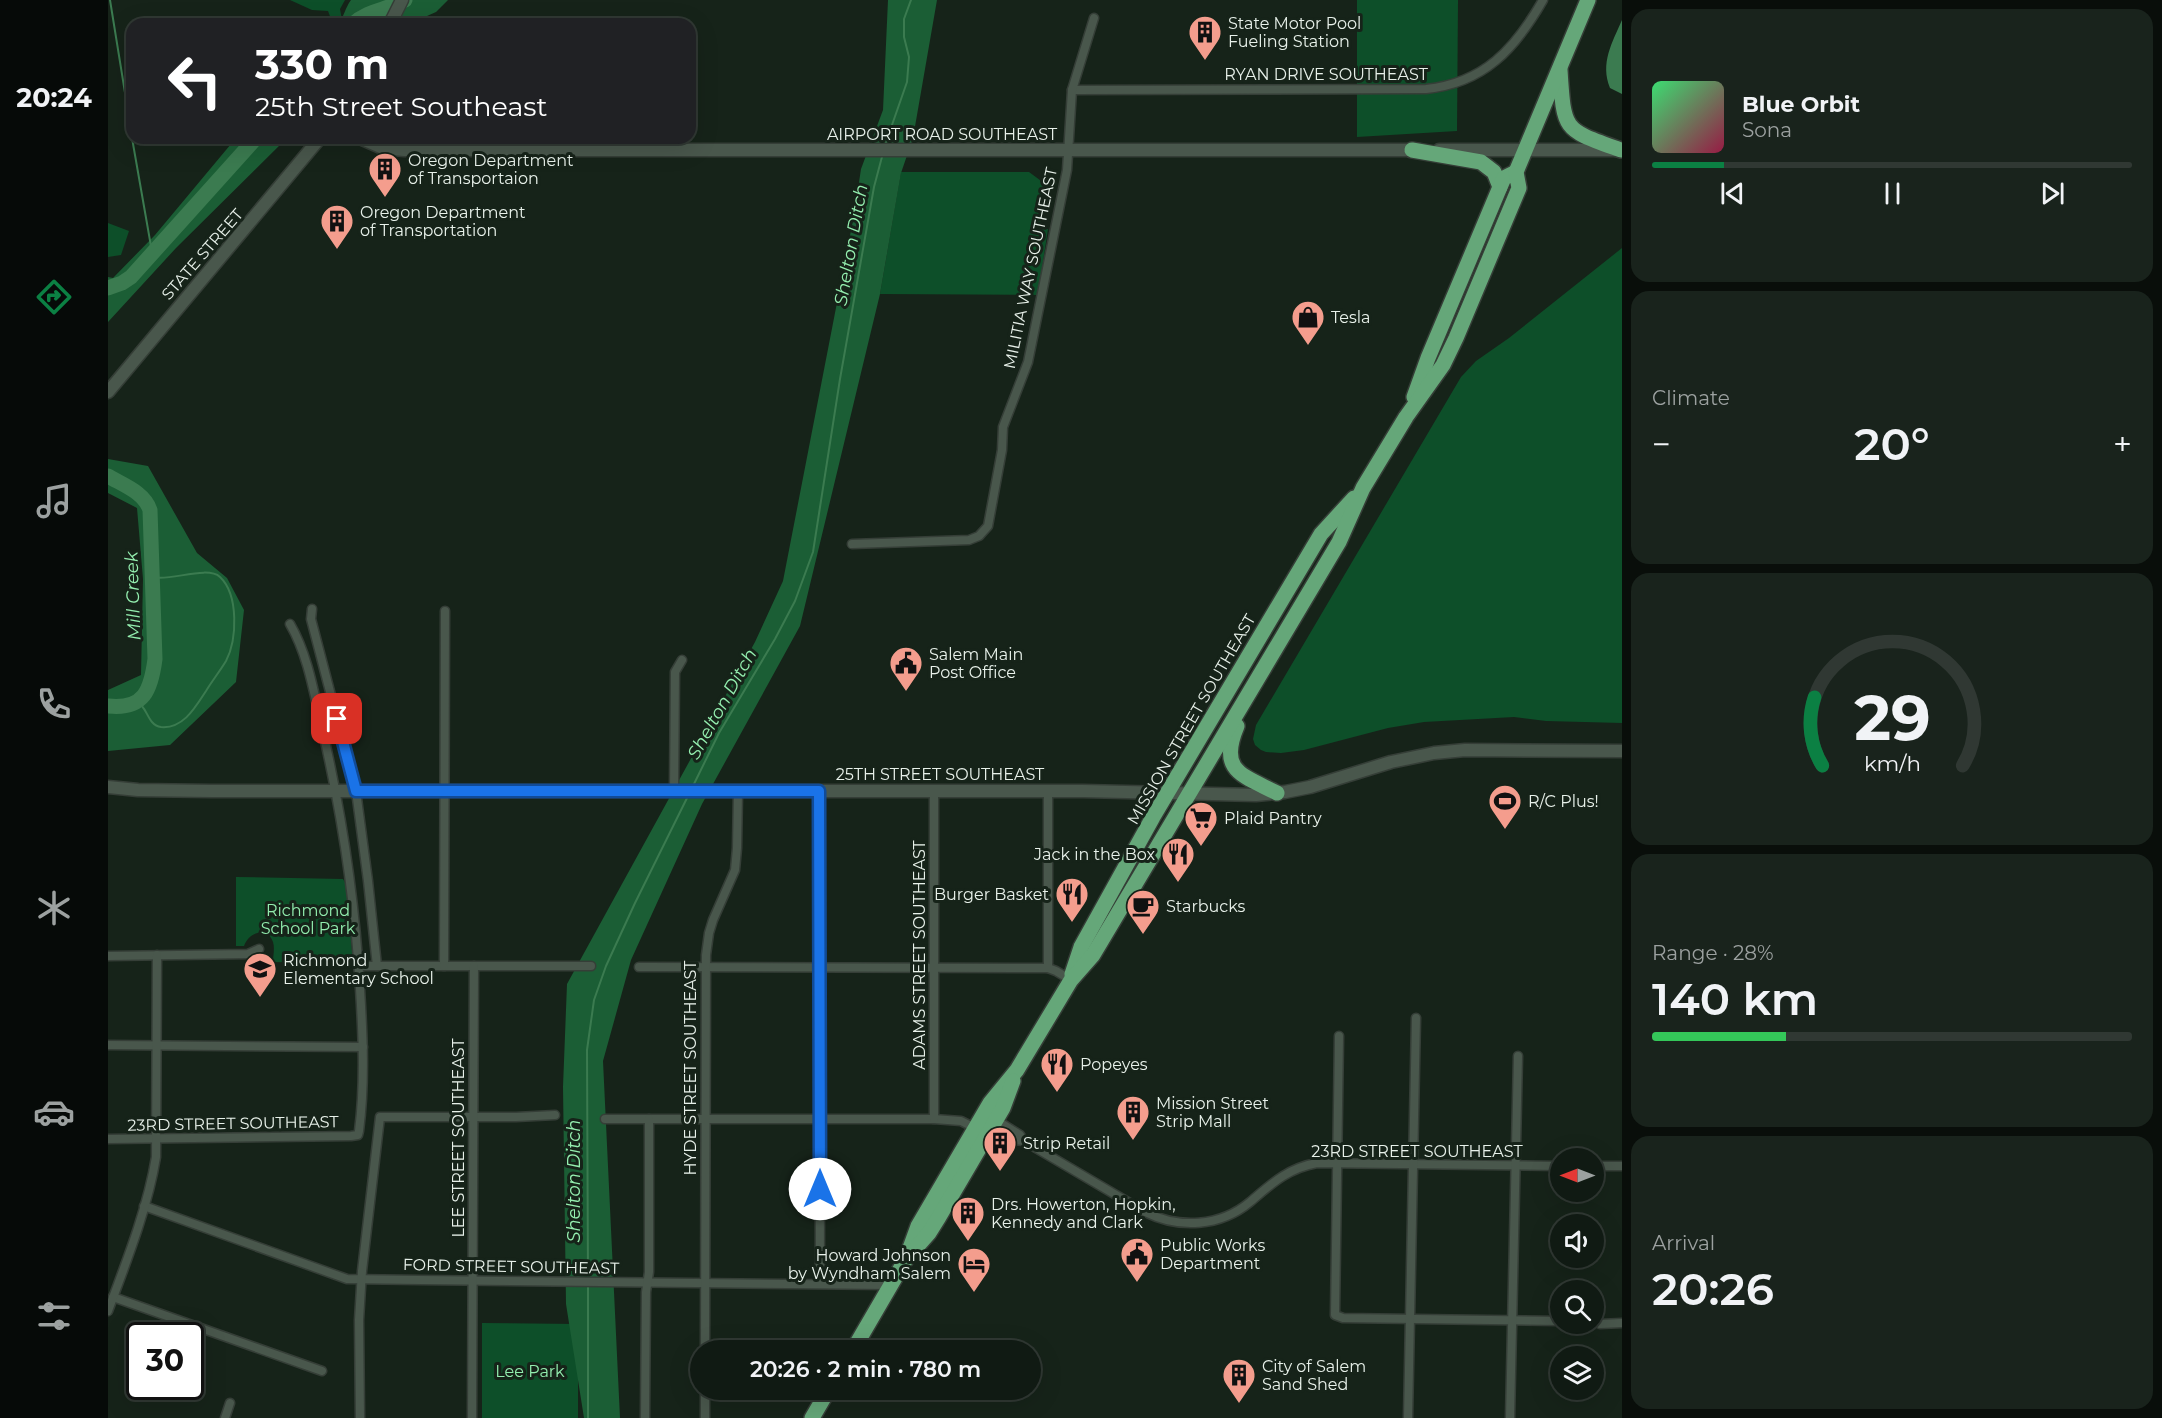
<!DOCTYPE html>
<html lang="en">
<head>
<meta charset="utf-8">
<style>
  body { margin:0; font-family:Montserrat,sans-serif; background:#19231c; color:#f1f3f6; height:100vh; display:flex; flex-direction:column; font-size:22px; white-space:nowrap }
  * { box-sizing:border-box; margin:0 }
  p { font-size:20px; color:#9ca1a0 }
  .icon { flex:none; width:33px; height:33px; fill:none; stroke:currentColor; stroke-width:2; stroke-linecap:round; stroke-linejoin:round }
  .map { position:relative; flex:1; overflow:hidden }
  .drawer { display:flex; flex-direction:column; gap:9px; padding:9px; background:#090e0a; width:540px }
  .drawer>* { flex:none }
  .guide { position:absolute; left:18px; top:18px; width:570px; height:126px; border-radius:18px; box-shadow:0 6px 24px #0002,0 0 0 2px #303833; background:#202124; color:#fff; overflow:hidden }
  .needle { width:39px; rotate:270deg }
  .fabs { position:absolute; left:1442px; top:1148px; display:grid; gap:12px }
  .fabs a { display:grid; place-items:center; width:54px; height:54px; border-radius:50%; background:#101a13; box-shadow:0 6px 24px #0002,0 0 0 2px #303833; font-size:30px }
  .speed { position:absolute; left:18px; top:1322px; display:flex; gap:12px; font-size:30px; font-weight:700; text-align:center }
  .speed>* { display:grid; place-content:center; width:78px; height:78px; border-radius:50%; background:#101a13; box-shadow:0 6px 24px #0002,0 0 0 2px #303833; line-height:1 }
  .speed .limit { border:3px solid #111; border-radius:9px; background:#fff; color:#111 }
  .pin { position:absolute; display:grid; place-items:center; width:51px; height:51px; color:#fff; margin:-26px; border-radius:12px; box-shadow:0 3px 9px #0006 }
  .me { position:absolute; width:66px; margin:-33px; rotate:0deg; stroke-linejoin:round; filter:drop-shadow(0 0 4px #0008) }
  .turn { display:flex; align-items:center; gap:21px; height:126px; padding:0 30px; font-size:27px }
  .turn .icon { width:78px; height:78px; stroke-width:2.5 }
  .turn b { display:block; font-size:42px; line-height:51px }
  .big { font-size:45px; font-weight:600; line-height:1.1 }
  .drawer .widget { flex:1; display:flex; flex-direction:column; justify-content:center; gap:9px; min-width:0; padding:0 21px; border-radius:18px; background:#19231c }
  .drawer .dial { align-items:center; gap:0 }
  .dial svg { height:156px; overflow:visible; fill:none; stroke:#303833; stroke-width:7; stroke-linecap:round; text-anchor:middle }
  .dial text { fill:#f1f3f6; stroke:none }
  .song { display:flex; align-items:center; gap:18px }
  .cover { width:72px; height:72px; border-radius:9px; background:linear-gradient(135deg,hsl(140 70% 55%),hsl(340 70% 35%)) }
  .played { height:6px; border-radius:3px; background:linear-gradient(90deg,#0b8043 15%,#303833 15%) }
  .keys { display:flex; justify-content:space-around; direction:ltr }
  .heat { display:flex; justify-content:space-between; align-items:center; font-size:33px; direction:ltr }
  .charge { height:9px; border-radius:4px; background:linear-gradient(90deg,#34c759 28%,#303833 0) }
  .trip { position:absolute; left:582px; top:1340px; width:351px; height:60px; border-radius:30px; background:#101a13; box-shadow:0 6px 24px #0002,0 0 0 2px #303833; font-weight:600; line-height:60px; text-align:center }
  main { display:flex; flex:1; min-height:0 }
  .menu { display:flex; flex-direction:column; width:108px; justify-content:space-around; align-items:center; background:#060a08; color:#9ca1a0 }
  .menu .icon { width:42px; height:42px }
  .menu .selected { color:#0b8043 }
  .menu b { font-size:27px; color:#f1f3f6 }
  .map>svg:first-child { display:block }
  .green { fill:#0d4f29 }
  .forest { fill:#1b5e35 }
  .water { fill:#3b7b50 }
  .lines { fill:none; stroke-linecap:round; stroke-linejoin:round }
  .stream { stroke:#3b7b50; stroke-width:2 }
  .river { stroke:#3b7b50; stroke-width:15 }
  .street-casing { stroke:#353e37; stroke-width:11 }
  .secondary-casing { stroke:#353e37; stroke-width:15 }
  .highway-casing { stroke:#353e37; stroke-width:18 }
  .street { stroke:#49574c; stroke-width:8 }
  .secondary { stroke:#49574c; stroke-width:12 }
  .highway { stroke:#65a779; stroke-width:15 }
  .route-casing { stroke:#114b97; stroke-width:15 }
  .route { stroke:#1a73e8; stroke-width:10 }
  .labels { text-anchor:middle; stroke-width:6; stroke-linejoin:round; paint-order:stroke }
  .poi-label { font-size:16px; fill:#e8f1ea; stroke:#162319; text-anchor:start }
  .street-label { font-size:16px; fill:#e8f1ea; stroke:#162319 }
  .park-label { font-size:16px; fill:#92edae; stroke:#162319 }
  .water-label { font-size:18px; font-style:italic; fill:#95f0b0; stroke:#162319 }
</style>
</head>
<body>
<main>
<nav class="menu">
<b>20:24</b>
<svg class="icon selected" aria-label="directions" viewBox="0 0 24 24"><path d="M12 3l9 9-9 9-9-9zM9 14v-3h6M13 9l2 2-2 2"/></svg>
<svg class="icon" aria-label="music" viewBox="0 0 24 24"><path d="M9 18V5l10-2v13"/><circle cx="6" cy="18" r="3"/><circle cx="16" cy="16" r="3"/></svg>
<svg class="icon" aria-label="phone" viewBox="0 0 24 24"><path d="M5 4h4l2 5-3 2q2 4 5 5l2-3 5 2v4C11 20 4 13 5 4z"/></svg>
<svg class="icon" aria-label="climate" viewBox="0 0 24 24"><path d="M12 3v18M4 7l16 10M4 17L20 7"/></svg>
<svg class="icon" aria-label="car" viewBox="0 0 24 24"><path d="M5 17H2v-5l4-1 3-4h7l3 4 3 1v5h-3M9 17h6M6 11h13"/><circle cx="7" cy="17" r="2"/><circle cx="17" cy="17" r="2"/></svg>
<svg class="icon" aria-label="filters" viewBox="0 0 24 24"><path d="M4 7h16M4 17h16"/><circle cx="9" cy="7" r="2"/><circle cx="15" cy="17" r="2"/></svg>
</nav>
<div class="map">
<svg width="1514" height="1418" viewBox="0 0 1514 1418">
  <rect width="100%" height="100%" fill="#162319"/>
  <g class="green">
    <polygon points="182,0 237,0 232,9 234,20 228,24 223,19 220,11 204,10"/>
    <polygon points="1249,0 1350,0 1349,131 1249,137"/>
    <polygon points="171,18 203,21 205,24 166,24"/>
    <polygon points="793,172 921,172 940,186 933,229 940,229 930,295 772,294"/>
    <polygon points="0,223 21,231 13,255 0,257"/>
    <polygon points="1514,248 1514,723 1438,721 1406,717 1316,722 1280,728 1196,750 1173,753 1158,752 1153,750 1147,745 1145,739 1148,725 1353,377 1368,361 1401,338"/>
    <path d="M128,877l107,2 4,7 6,78 -80,-2c0,-6 2,-14 0,-20 -5,-15 -24,-11 -29,4h-8z"/>
    <polygon points="374,1323 470,1324 470,1418 374,1418"/>
  </g>
  <g class="forest">
    <path d="M243,0h97l-12,12 -27,12h-71c6,-7 7,-16 13,-24z"/>
    <polygon points="780,0 829,0 805,138 793,173 772,294 692,626 594,804 523,960 495,1061 512,1418 476,1418 458,1304 455,1087 459,984 647,642 675,581 746,215 753,169 775,110"/>
    <polygon points="128,138 179,138 68,248 0,322 0,277 5,278 47,235"/>
    <polygon points="0,459 40,466 89,553 119,578 136,610 128,682 62,745 0,751 0,690 33,675 35,579 29,508 0,493"/>
  </g>
  <path class="water" d="M1514,20v74l-12,-6c-10,-25 2,-45 12,-68z"/>
  <g class="lines">
    <g class="stream">
      <polyline points="2,0 24,136"/>
      <polyline points="24,138 44,252"/>
      <polyline points="777,145 799,82 801,57 796,37 796,19 803,0"/>
      <path d="M29,702c11,5 10,23 24,25 22,2 34,-19 45,-36 6,-10 14,-20 20,-30 11,-21 13,-66 -6,-84 -13,-12 -51,5 -67,0"/>
      <polyline points="585,786 611,733 667,639 687,601 705,552 732,379 766,187 775,153"/>
      <polyline points="480,1280 479,1050 486,1000 498,966 527,903 581,794"/>
      <polyline points="480,1418 480,1286"/>
    </g>
    <g class="river">
      <path d="M245,24c15,-14 34,-14 52,-24"/>
      <polyline points="0,288 14,283 23,277 148,138"/>
      <path d="M0,476c15,9 36,16 42,34l5,149c-4,31 -11,51 -47,47"/>
    </g>
    <defs>
      <g id="street">
        <path d="M964,90l354,-1c58,-6 89,-40 117,-89"/>
        <polyline points="744,544 861,540 871,536 880,526 894,450 895,427 920,362 959,170 964,90 986,18"/>
        <polyline points="204,609 203,619 248,791 260,881 269,966"/>
        <polyline points="711,791 712,1283"/>
        <polyline points="940,791 940,968"/>
        <polyline points="566,792 567,672 574,660"/>
        <polyline points="0,956 140,954 151,949"/>
        <polyline points="251,966 483,966"/>
        <polyline points="336,966 337,611"/>
        <polyline points="531,967 940,968 948,971 963,980"/>
        <polyline points="1231,1036 1227,1315 1235,1318 1452,1321"/>
        <polyline points="0,1045 255,1047"/>
        <polyline points="497,1119 826,1119 853,1121 867,1128"/>
        <polyline points="826,1119 826,791"/>
        <path d="M888,1120l24,15 4,6 121,71c34,17 75,15 105,-10 21,-18 38,-34 67,-39l243,3"/>
        <polyline points="884,1127 907,1140 916,1141"/>
        <path d="M0,1139l243,-3 7,-1 1,-4c6,-46 4,-95 1,-142 -5,-88 -18,-175 -38,-261 -8,-35 -14,-73 -32,-104"/>
        <polyline points="1485,1166 1514,1166"/>
        <polyline points="36,1206 239,1279 312,1280 782,1285"/>
        <polyline points="5,1297 214,1371"/>
        <path d="M0,1311c18,-48 40,-104 48,-154l1,-202"/>
        <polyline points="1492,1324 1514,1323"/>
        <polyline points="597,1350 598,955 601,933 605,920 627,870 629,848 630,792"/>
        <polyline points="117,1418 122,1403"/>
        <polyline points="252,1418 251,1320 254,1271 272,1117 408,1117 447,1115"/>
        <polyline points="364,1418 366,966"/>
        <polyline points="537,1418 538,1292 541,1272 541,1119"/>
        <polyline points="597,1418 597,1389"/>
        <polyline points="1300,1418 1308,1018"/>
        <polyline points="1402,1418 1410,1056"/>
      </g>
      <g id="secondary">
        <polyline points="282,24 294,0"/>
        <polyline points="252,138 275,148 296,150 1311,150"/>
        <polyline points="1331,150 1509,150"/>
        <polyline points="0,392 212,138"/>
        <polyline points="0,787 30,790 103,791 975,791 1148,795 1177,792 1202,787 1283,762 1326,753 1357,750 1514,751"/>
      </g>
      <g id="highway">
        <path d="M1452,70c4,62 3,59 61,80"/>
        <polyline points="1304,150 1373,162 1386,172 1392,187"/>
        <polyline points="1306,397 1320,358 1392,187 1396,178 1408,172"/>
        <path d="M1129,726c-19,45 5,49 40,67"/>
        <polyline points="964,974 973,947 1045,817 1213,534 1246,498"/>
        <polyline points="798,1259 810,1226 882,1103 909,1070 963,980 985,955 1231,542 1255,488 1298,417 1335,365 1348,338 1411,188 1408,172 1480,0"/>
        <polyline points="745,1350 798,1259 821,1233 831,1217 895,1108 905,1081"/>
        <polyline points="704,1418 721,1389"/>
      </g>
    </defs>
    <use href="#street" class="street-casing"/>
    <use href="#secondary" class="secondary-casing"/>
    <use href="#highway" class="highway-casing"/>
    <use href="#street" class="street"/>
    <use href="#secondary" class="secondary"/>
    <use href="#highway" class="highway"/>
  </g>
  <g class="lines">
    <defs>
      <polyline id="route" points="229,719 248,791 711,791 712,1189"/>
    </defs>
    <use href="#route" class="route-casing"/>
    <use href="#route" class="route"/>
  </g>
  <defs>
    <symbol id="building-pin" viewBox="-11 -11 22 30"><path d="M0 17L-7.5 6A9.5 9.5 0 1 1 7.5 6Z" fill="#f49d8d" stroke="#162319"/><path d="M-4-6H4V6H1V3H-1V6H-4ZM-2.5-4.3h1.7v1.8h-1.7ZM.8-4.3h1.7v1.8H.8ZM-2.5-1h1.7V.8h-1.7ZM.8-1h1.7V.8H.8Z" fill="#111"/></symbol>
    <symbol id="shop-pin" viewBox="-11 -11 22 30"><path d="M0 17L-7.5 6A9.5 9.5 0 1 1 7.5 6Z" fill="#f49d8d" stroke="#162319"/><path d="M-5-2.5h2.3a2.7 3.5 0 0 1 5.4 0H5L5.5 6h-11ZM-1.5-2.5h3a1.5 2.3 0 0 0-3 0Z" fill="#111"/></symbol>
    <symbol id="civic-pin" viewBox="-11 -11 22 30"><path d="M0 17L-7.5 6A9.5 9.5 0 1 1 7.5 6Z" fill="#f49d8d" stroke="#162319"/><path d="M-.6-6.5H3V-4.5H.6V-3L4-1V1h2V6H-6V1h2V-1L-.6-3ZM-1.2 2.5V6h2.4V2.5Z" fill="#111"/></symbol>
    <symbol id="stadium-pin" viewBox="-11 -11 22 30"><path d="M0 17L-7.5 6A9.5 9.5 0 1 1 7.5 6Z" fill="#f49d8d" stroke="#162319"/><path d="M0-5a6.5 5 0 1 0 0 10a6.5 5 0 1 0 0-10ZM-3.5-1.8h7v3.6h-7Z" fill="#111"/></symbol>
    <symbol id="supermarket-pin" viewBox="-11 -11 22 30"><path d="M0 17L-7.5 6A9.5 9.5 0 1 1 7.5 6Z" fill="#f49d8d" stroke="#162319"/><path d="M-6-5.5h2.5l.6 2H6L4.5 2H-2.5L-4.4-4H-6ZM-1.5 3.2a1.3 1.3 0 1 0 .1 0ZM3 3.2a1.3 1.3 0 1 0 .1 0Z" fill="#111"/></symbol>
    <symbol id="restaurant-pin" viewBox="-11 -11 22 30"><path d="M0 17L-7.5 6A9.5 9.5 0 1 1 7.5 6Z" fill="#f49d8d" stroke="#162319"/><path d="M-5-6h1v4h1v-4h1v4h1v-4h1v5L-1.5 .5V6h-2V.5L-5-1ZM5-6V6H3V1.5H1.5Q1.5-4 5-6Z" fill="#111"/></symbol>
    <symbol id="cafe-pin" viewBox="-11 -11 22 30"><path d="M0 17L-7.5 6A9.5 9.5 0 1 1 7.5 6Z" fill="#f49d8d" stroke="#162319"/><path d="M-5.5-4.5H6V0H3Q3 3.5 0 3.5H-2.5Q-5.5 3.5-5.5 0ZM3-3.2v2h1.7v-2ZM-6 4.5H4V6H-6Z" fill="#111"/></symbol>
    <symbol id="school-pin" viewBox="-11 -11 22 30"><path d="M0 17L-7.5 6A9.5 9.5 0 1 1 7.5 6Z" fill="#f49d8d" stroke="#162319"/><path d="M0-5L7-2L0 1L-7-2ZM-4 1L0 2.5L4 1V4Q0 6-4 4Z" fill="#111"/></symbol>
    <symbol id="hotel-pin" viewBox="-11 -11 22 30"><path d="M0 17L-7.5 6A9.5 9.5 0 1 1 7.5 6Z" fill="#f49d8d" stroke="#162319"/><path d="M-6-4.5h1.5V1H6V5H4.5V3h-9V5H-6ZM-4 0a1.8 1.8 0 1 1 3.6 0ZM.5 0V-2.5h3Q6-2.5 6 0Z" fill="#111"/></symbol>
  </defs>
  <g fill-rule="evenodd">
    <use href="#building-pin" x="1078" y="13" width="38" height="52"/>
    <use href="#building-pin" x="258" y="150" width="38" height="52"/>
    <use href="#building-pin" x="210" y="202" width="38" height="52"/>
    <use href="#shop-pin" x="1181" y="298" width="38" height="52"/>
    <use href="#civic-pin" x="779" y="644" width="38" height="52"/>
    <use href="#stadium-pin" x="1378" y="782" width="38" height="52"/>
    <use href="#supermarket-pin" x="1074" y="799" width="38" height="52"/>
    <use href="#restaurant-pin" x="1051" y="835" width="38" height="52"/>
    <use href="#restaurant-pin" x="945" y="875" width="38" height="52"/>
    <use href="#cafe-pin" x="1016" y="887" width="38" height="52"/>
    <use href="#school-pin" x="133" y="950" width="38" height="52"/>
    <use href="#restaurant-pin" x="930" y="1045" width="38" height="52"/>
    <use href="#building-pin" x="1006" y="1093" width="38" height="52"/>
    <use href="#building-pin" x="873" y="1124" width="38" height="52"/>
    <use href="#building-pin" x="841" y="1194" width="38" height="52"/>
    <use href="#civic-pin" x="1010" y="1235" width="38" height="52"/>
    <use href="#hotel-pin" x="847" y="1245" width="38" height="52"/>
    <use href="#building-pin" x="1112" y="1356" width="38" height="52"/>
  </g>
  <g class="labels">
    <g class="poi-label">
      <text x="1120" y="29">State Motor Pool<tspan x="1120" dy="18">Fueling Station</tspan></text>
      <text x="300" y="166">Oregon Department<tspan x="300" dy="18">of Transportaion</tspan></text>
      <text x="252" y="218">Oregon Department<tspan x="252" dy="18">of Transportation</tspan></text>
      <text x="1223" y="323">Tesla</text>
      <text x="821" y="660">Salem Main<tspan x="821" dy="18">Post Office</tspan></text>
      <text x="1420" y="807">R/C Plus!</text>
      <text x="1116" y="824">Plaid Pantry</text>
      <text x="1047" y="860" text-anchor="end">Jack in the Box</text>
      <text x="941" y="900" text-anchor="end">Burger Basket</text>
      <text x="1058" y="912">Starbucks</text>
      <text x="175" y="966">Richmond<tspan x="175" dy="18">Elementary School</tspan></text>
      <text x="972" y="1070">Popeyes</text>
      <text x="1048" y="1109">Mission Street<tspan x="1048" dy="18">Strip Mall</tspan></text>
      <text x="915" y="1149">Strip Retail</text>
      <text x="883" y="1210">Drs. Howerton, Hopkin,<tspan x="883" dy="18">Kennedy and Clark</tspan></text>
      <text x="1052" y="1251">Public Works<tspan x="1052" dy="18">Department</tspan></text>
      <text x="843" y="1261" text-anchor="end">Howard Johnson<tspan x="843" dy="18">by Wyndham Salem</tspan></text>
      <text x="1154" y="1372">City of Salem<tspan x="1154" dy="18">Sand Shed</tspan></text>
    </g>
    <g class="street-label">
      <text x="1218" y="80">RYAN DRIVE SOUTHEAST</text>
      <text x="834" y="140">AIRPORT ROAD SOUTHEAST</text>
      <text transform="translate(94 254) rotate(-49)" y="6">STATE STREET</text>
      <text transform="translate(922 268) rotate(-78)" y="6">MILITIA WAY SOUTHEAST</text>
      <text transform="translate(1083 719) rotate(-60)" y="6">MISSION STREET SOUTHEAST</text>
      <text x="832" y="780">25TH STREET SOUTHEAST</text>
      <text transform="translate(811 955) rotate(-90)" y="6">ADAMS STREET SOUTHEAST</text>
      <text transform="translate(582 1068) rotate(-90)" y="6">HYDE STREET SOUTHEAST</text>
      <text transform="translate(125 1123) rotate(-1)" y="6">23RD STREET SOUTHEAST</text>
      <text transform="translate(350 1138) rotate(-90)" y="6">LEE STREET SOUTHEAST</text>
      <text x="1309" y="1157">23RD STREET SOUTHEAST</text>
      <text transform="translate(403 1266) rotate(1)" y="6">FORD STREET SOUTHEAST</text>
    </g>
    <g class="park-label">
      <text x="200" y="916">Richmond<tspan x="200" dy="18">School Park</tspan></text>
      <text x="422" y="1377">Lee Park</text>
    </g>
    <g class="water-label">
      <text transform="translate(743 245) rotate(-80)" y="6">Shelton Ditch</text>
      <text transform="translate(25 596) rotate(-92)" y="6">Mill Creek</text>
      <text transform="translate(614 704) rotate(-61)" y="6">Shelton Ditch</text>
      <text transform="translate(466 1181) rotate(-90)" y="6">Shelton Ditch</text>
    </g>
  </g>
</svg>
<div class="fabs">
<a><svg class="needle" viewBox="-14 -14 28 28"><path d="M0-13l5 13h-10z" fill="#e53935"/><path d="M0 13l5-13h-10z" fill="#9ca1a0"/></svg></a>
<a><svg class="icon" aria-label="sound" viewBox="0 0 24 24"><path d="M4 9h4l5-4v14l-5-4H4zM17 9q2 3 0 6"/></svg></a>
<a><svg class="icon" aria-label="search" viewBox="0 0 24 24"><circle cx="10" cy="10" r="6"/><path d="M15 15l6 6"/></svg></a>
<a><svg class="icon" aria-label="layers" viewBox="0 0 24 24"><path d="M12 4l9 5-9 5-9-5zM3 14l9 5 9-5"/></svg></a>
</div>
<div class="speed"><div class="limit">30</div></div>
<div class="pin" style="left:229px;top:719px;background:#d93025"><svg class="icon" aria-label="arrive" viewBox="0 0 24 24"><path d="M6 21V4h12l-3 4 3 4H6"/></svg></div>
<svg class="me" style="left:712px;top:1189px" viewBox="-20 -20 40 40"><circle r="19" fill="#fff"/><path d="M0-13L10 11 0 6-10 11z" fill="#1a73e8"/></svg>
<div class="trip">20:26 · 2 min · 780 m</div>
<div class="guide">
<div class="turn"><svg class="icon" aria-label="left" viewBox="0 0 24 24"><path d="M17 20v-9H6M10 6l-5 5 5 5"/></svg><div><b>330 m</b>25th Street Southeast</div></div>
</div>
</div>
<section class="drawer">
<div class="widget">
<div class="song"><i class="cover"></i><div><b>Blue Orbit</b><p>Sona</p></div></div>
<div class="played"></div>
<div class="keys"><svg class="icon" aria-label="previous" viewBox="0 0 24 24"><path d="M18 5L8 12l10 7zM5 5v14"/></svg><svg class="icon" aria-label="pause" viewBox="0 0 24 24"><path d="M8 5v14M16 5v14"/></svg><svg class="icon" aria-label="next" viewBox="0 0 24 24"><path d="M6 5l10 7-10 7zM19 5v14"/></svg></div>
</div>
<div class="widget"><p>Climate</p>
<div class="heat"><a>−</a><b class="big">20°</b><a>+</a></div>
</div>
<div class="widget dial"><svg viewBox="0 0 100 80">
<path d="M14 69A42 42 0 1 1 86 69"/>
<path d="M14 69A42 42 0 0 1 10 34" stroke="#0b8043"/>
<text x="50" y="56" font-size="32" font-weight="700">29</text>
<text x="50" y="72" font-size="11">km/h</text>
</svg></div>
<div class="widget"><p>Range · 28%</p><b class="big">140 km</b><div class="charge"></div></div>
<div class="widget"><p>Arrival</p><b class="big">20:26</b></div>
</section>
</main>
</body>
</html>
